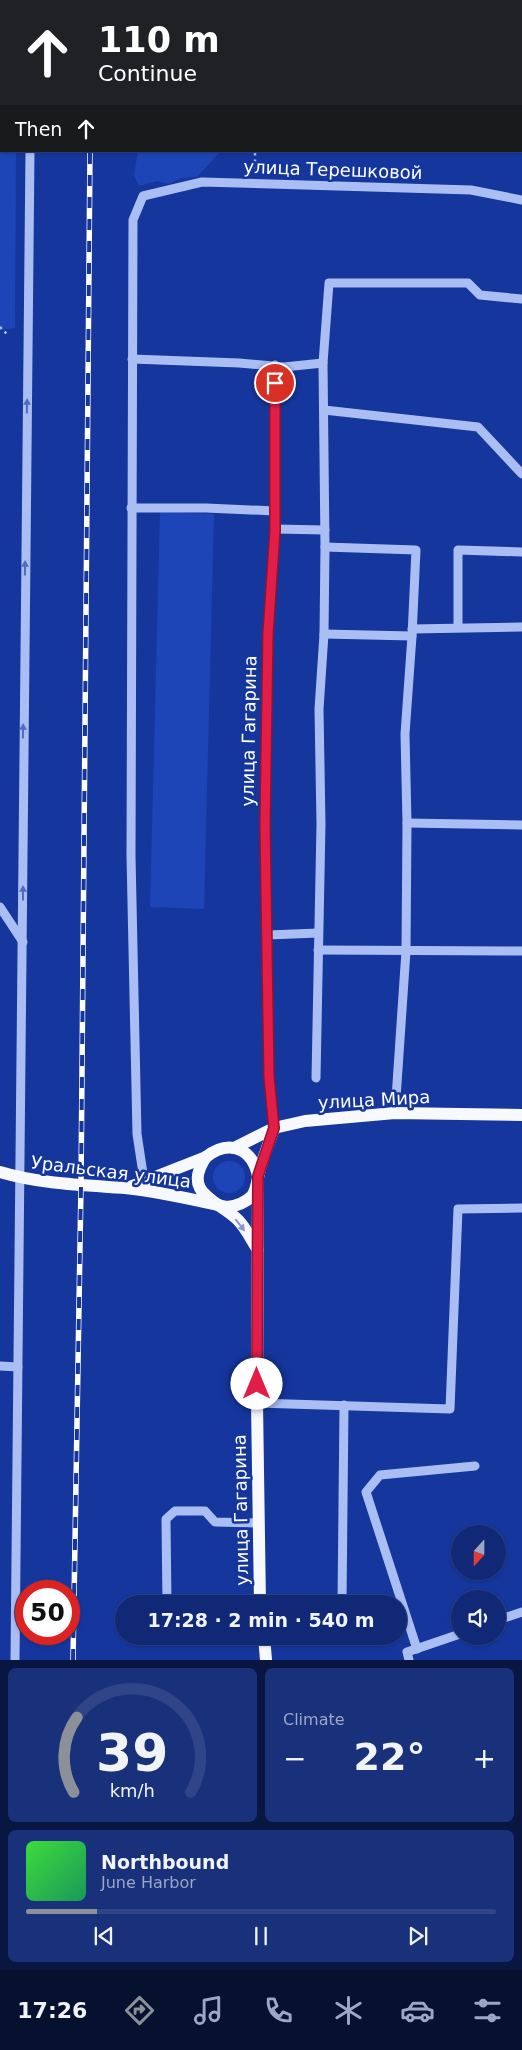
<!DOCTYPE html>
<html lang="en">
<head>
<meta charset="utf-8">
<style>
  body { margin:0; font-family:"DejaVu Sans",sans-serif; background:#19307b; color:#f1f3f6; height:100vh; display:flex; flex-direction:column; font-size:19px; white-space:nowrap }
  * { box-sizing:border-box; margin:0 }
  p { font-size:16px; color:#9ca6c5 }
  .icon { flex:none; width:28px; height:28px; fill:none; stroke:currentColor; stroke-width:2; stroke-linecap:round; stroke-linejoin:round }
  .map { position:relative; height:1660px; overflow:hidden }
  .drawer { display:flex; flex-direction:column; gap:8px; padding:8px; background:#091641; flex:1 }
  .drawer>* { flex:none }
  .hud { position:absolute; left:0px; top:0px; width:522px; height:152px; box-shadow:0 1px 4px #0004,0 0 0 1px #304488; background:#202124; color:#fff; overflow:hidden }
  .needle { width:32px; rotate:201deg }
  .buttons { position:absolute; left:451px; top:1525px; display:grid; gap:10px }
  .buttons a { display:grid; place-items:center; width:55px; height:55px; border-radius:50%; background:#102876; box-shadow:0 1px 4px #0004,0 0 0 1px #304488; font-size:25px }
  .speed { position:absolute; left:15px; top:1580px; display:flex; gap:10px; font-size:25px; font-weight:700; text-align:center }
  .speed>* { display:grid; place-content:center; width:65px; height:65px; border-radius:50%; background:#102876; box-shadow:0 1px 4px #0004,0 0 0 1px #304488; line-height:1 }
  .speed .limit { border:8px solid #d22; background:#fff; color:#111 }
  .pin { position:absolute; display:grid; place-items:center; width:42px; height:42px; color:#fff; margin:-21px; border:2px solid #fff; border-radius:50%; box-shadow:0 1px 5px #0007 }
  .me { position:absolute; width:55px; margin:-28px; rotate:0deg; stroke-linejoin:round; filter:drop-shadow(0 0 4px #0008) }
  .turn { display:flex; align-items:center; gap:18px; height:105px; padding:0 15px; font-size:22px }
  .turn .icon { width:65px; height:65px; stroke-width:2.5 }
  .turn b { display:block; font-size:35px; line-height:42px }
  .then { display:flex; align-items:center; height:48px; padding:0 15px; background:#0003; gap:10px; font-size:19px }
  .big { font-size:38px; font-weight:700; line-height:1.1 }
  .drawer .card { flex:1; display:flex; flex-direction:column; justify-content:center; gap:8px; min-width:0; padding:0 18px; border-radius:8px; background:#19307b }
  .drawer .dial { align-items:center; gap:0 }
  .dial svg { height:130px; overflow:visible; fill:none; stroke:#304488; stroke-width:7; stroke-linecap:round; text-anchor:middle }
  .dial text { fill:#f1f3f6; stroke:none }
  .song { display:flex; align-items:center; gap:15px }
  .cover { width:60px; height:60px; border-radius:8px; background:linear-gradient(135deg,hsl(120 70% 55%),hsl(150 70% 35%)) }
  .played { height:5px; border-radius:2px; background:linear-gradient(90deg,#8c9099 15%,#304488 15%) }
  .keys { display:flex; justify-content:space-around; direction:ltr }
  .heat { display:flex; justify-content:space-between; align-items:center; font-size:28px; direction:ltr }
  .drawer .tiles { flex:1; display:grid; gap:8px; grid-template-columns:1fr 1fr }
  .card:last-child { grid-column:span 2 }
  .trip { position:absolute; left:115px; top:1595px; width:292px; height:50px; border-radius:25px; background:#102876; box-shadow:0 1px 4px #0004,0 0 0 1px #304488; font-weight:700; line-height:50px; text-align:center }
  .menu { display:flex; height:80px; justify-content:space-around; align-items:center; background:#06102f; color:#9ca6c5 }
  .menu .icon { width:35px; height:35px }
  .menu .active { color:#8c9099 }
  .menu b { font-size:22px; color:#f1f3f6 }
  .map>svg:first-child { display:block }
  .green { fill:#1d45b7 }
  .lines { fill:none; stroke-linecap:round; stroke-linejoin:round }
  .path { stroke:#abbef3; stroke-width:2.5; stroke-dasharray:2.5 4; stroke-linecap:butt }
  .minor { stroke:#abbef3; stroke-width:9 }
  .major { stroke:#f8f9ff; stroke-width:12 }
  .rail-casing { stroke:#fff; stroke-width:5.5 }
  .rail { stroke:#15369d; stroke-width:4; stroke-dasharray:11; stroke-linecap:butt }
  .oneway { fill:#516cbf }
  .oneway2 { fill:#8698ce }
  .route-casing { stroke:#92132f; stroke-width:12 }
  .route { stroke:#e11d48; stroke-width:9 }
  .labels { text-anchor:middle; stroke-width:5; stroke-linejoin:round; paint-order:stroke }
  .street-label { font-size:18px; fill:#fff; stroke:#15369d }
</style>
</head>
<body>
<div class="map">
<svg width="522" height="1660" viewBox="0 0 522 1660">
  <rect width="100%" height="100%" fill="#15369d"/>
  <g class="green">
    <polygon points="0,120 1,151 16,151 15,328 0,330"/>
    <polygon points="138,151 221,151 197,177 182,178 168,184 157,181 139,186 134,175"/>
    <polygon points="160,512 214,514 204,909 150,907"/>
    <circle cx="229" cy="1177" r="16"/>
  </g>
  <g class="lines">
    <g class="path">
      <polyline points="242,0 243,1"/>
      <polyline points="255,175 255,151"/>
      <polyline points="0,327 7,334"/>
    </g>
    <g class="minor">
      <polyline points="32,1 32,0"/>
      <polyline points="132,359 239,363 284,367 323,363"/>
      <polyline points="324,410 478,427 522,474"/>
      <polyline points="131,508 206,508 275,511"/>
      <polyline points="275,529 325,530"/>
      <polyline points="325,547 416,550 412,636 405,734 407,823 406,951 395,1113"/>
      <polyline points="458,627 458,550 522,552"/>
      <polyline points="412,629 522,627"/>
      <polyline points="324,634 412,636"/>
      <polyline points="407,823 522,825"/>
      <polyline points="0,907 23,942"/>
      <polyline points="268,935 318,933"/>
      <polyline points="318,950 522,951"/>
      <polyline points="316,1078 321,824 319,709 324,634 325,547 323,363 329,283 468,283 480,295 522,299"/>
      <polyline points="274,1128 269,1077 265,825 268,634 275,529 275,365"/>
      <polyline points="144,1180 137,1134 131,856 133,220 143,196 202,182 471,190 522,200"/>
      <polyline points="0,1366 18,1367"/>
      <polyline points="257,1403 450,1409 458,1209 522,1208"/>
      <polyline points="167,1604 166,1519 175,1511 205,1511 215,1522 259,1523"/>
      <polyline points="342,1604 344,1405"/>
      <polyline points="498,1620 522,1612"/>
      <polyline points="417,1649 366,1492 380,1475 475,1466"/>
      <polyline points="15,1660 30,151"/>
      <polyline points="409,1660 407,1652 460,1634"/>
    </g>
    <g class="major">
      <polyline points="234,1148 274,1128 305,1121 395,1113 522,1115"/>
      <path d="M206,1157c-25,37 12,43 32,63 8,8 14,21 20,30"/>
      <path d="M0,1172c40,12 83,13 125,16 31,3 71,12 102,19 10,-1 18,-4 25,-11 5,-7 5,-15 7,-23 4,-15 10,-30 15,-45"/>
      <path d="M127,1188l79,-31c23,-18 46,-9 52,19l-1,227 3,201"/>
      <polyline points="264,1636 266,1660"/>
    </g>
    <defs>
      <g id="rail">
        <polyline points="88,0 88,1"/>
        <polyline points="73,1660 81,1186 90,151"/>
      </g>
    </defs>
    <use href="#rail" class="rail-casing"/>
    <use href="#rail" class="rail"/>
  </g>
  <defs><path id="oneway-solid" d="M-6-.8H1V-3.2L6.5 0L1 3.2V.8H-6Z" transform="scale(1.25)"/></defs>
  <g class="oneway">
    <use href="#oneway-solid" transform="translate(27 406) rotate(-89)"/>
    <use href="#oneway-solid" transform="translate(25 568) rotate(-89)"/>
    <use href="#oneway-solid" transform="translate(23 731) rotate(-89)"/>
    <use href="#oneway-solid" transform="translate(23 893) rotate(-90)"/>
  </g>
  <use class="oneway2" href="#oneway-solid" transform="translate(240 1225) rotate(52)"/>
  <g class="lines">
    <defs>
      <polyline id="route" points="257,1384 258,1176 274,1128 269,1077 265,825 268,634 275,530 275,383"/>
    </defs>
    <use href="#route" class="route-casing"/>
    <use href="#route" class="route"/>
  </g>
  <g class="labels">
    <g class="street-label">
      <text transform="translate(333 170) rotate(2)" y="6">улица Терешковой</text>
      <text transform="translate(249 731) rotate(-89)" y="6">улица Гагарина</text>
      <text transform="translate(374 1100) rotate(-3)" y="6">улица Мира</text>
      <text transform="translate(111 1172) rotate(7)" y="6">Уральская улица</text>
      <text transform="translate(241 1510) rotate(-91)" y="6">улица Гагарина</text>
    </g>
  </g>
</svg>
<div class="buttons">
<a><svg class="needle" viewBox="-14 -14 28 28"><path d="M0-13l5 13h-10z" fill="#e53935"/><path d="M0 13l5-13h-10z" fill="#9ca6c5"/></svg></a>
<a><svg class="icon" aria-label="sound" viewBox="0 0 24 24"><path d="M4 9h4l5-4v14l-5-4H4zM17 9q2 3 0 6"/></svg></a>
</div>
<div class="speed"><div class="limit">50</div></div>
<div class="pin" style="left:275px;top:383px;background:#d93025"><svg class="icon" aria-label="arrive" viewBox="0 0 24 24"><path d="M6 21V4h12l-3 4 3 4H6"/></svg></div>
<svg class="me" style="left:257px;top:1384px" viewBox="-20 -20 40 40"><circle r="19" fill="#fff"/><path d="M0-13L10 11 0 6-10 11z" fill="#e11d48"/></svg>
<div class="trip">17:28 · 2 min · 540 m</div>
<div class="hud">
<div class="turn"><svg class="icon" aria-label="ahead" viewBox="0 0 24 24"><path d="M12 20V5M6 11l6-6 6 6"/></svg><div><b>110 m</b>Continue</div></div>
<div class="then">Then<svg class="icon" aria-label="ahead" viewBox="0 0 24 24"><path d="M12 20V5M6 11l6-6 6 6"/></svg></div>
</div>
</div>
<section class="drawer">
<div class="tiles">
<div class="card dial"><svg viewBox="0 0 100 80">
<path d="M14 69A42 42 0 1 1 86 69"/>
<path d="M14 69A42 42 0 0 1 16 23" stroke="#8c9099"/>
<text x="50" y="56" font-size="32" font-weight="700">39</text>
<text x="50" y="72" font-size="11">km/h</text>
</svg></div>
<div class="card"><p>Climate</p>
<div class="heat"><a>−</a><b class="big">22°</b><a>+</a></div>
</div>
<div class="card">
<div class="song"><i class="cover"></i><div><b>Northbound</b><p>June Harbor</p></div></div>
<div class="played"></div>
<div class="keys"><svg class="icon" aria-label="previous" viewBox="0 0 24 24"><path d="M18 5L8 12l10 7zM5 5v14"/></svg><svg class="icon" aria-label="pause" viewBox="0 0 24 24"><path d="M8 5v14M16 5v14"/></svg><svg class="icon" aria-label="next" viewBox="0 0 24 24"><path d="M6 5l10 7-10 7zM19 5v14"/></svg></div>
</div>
</div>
</section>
<nav class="menu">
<b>17:26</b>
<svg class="icon active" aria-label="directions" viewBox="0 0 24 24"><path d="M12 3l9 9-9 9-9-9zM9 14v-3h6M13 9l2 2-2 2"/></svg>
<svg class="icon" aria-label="music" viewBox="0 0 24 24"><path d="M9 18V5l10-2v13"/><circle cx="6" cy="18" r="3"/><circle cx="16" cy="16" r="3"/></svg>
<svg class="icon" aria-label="phone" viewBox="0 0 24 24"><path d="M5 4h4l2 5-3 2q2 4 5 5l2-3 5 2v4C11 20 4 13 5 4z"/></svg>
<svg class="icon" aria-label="climate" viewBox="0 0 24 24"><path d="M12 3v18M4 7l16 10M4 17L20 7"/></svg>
<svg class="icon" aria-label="car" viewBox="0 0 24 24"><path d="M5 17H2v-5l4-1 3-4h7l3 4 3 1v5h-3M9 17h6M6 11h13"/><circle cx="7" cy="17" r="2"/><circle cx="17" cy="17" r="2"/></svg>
<svg class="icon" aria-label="filters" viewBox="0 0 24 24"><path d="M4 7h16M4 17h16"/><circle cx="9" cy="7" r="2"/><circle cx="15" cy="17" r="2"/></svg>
</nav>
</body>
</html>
